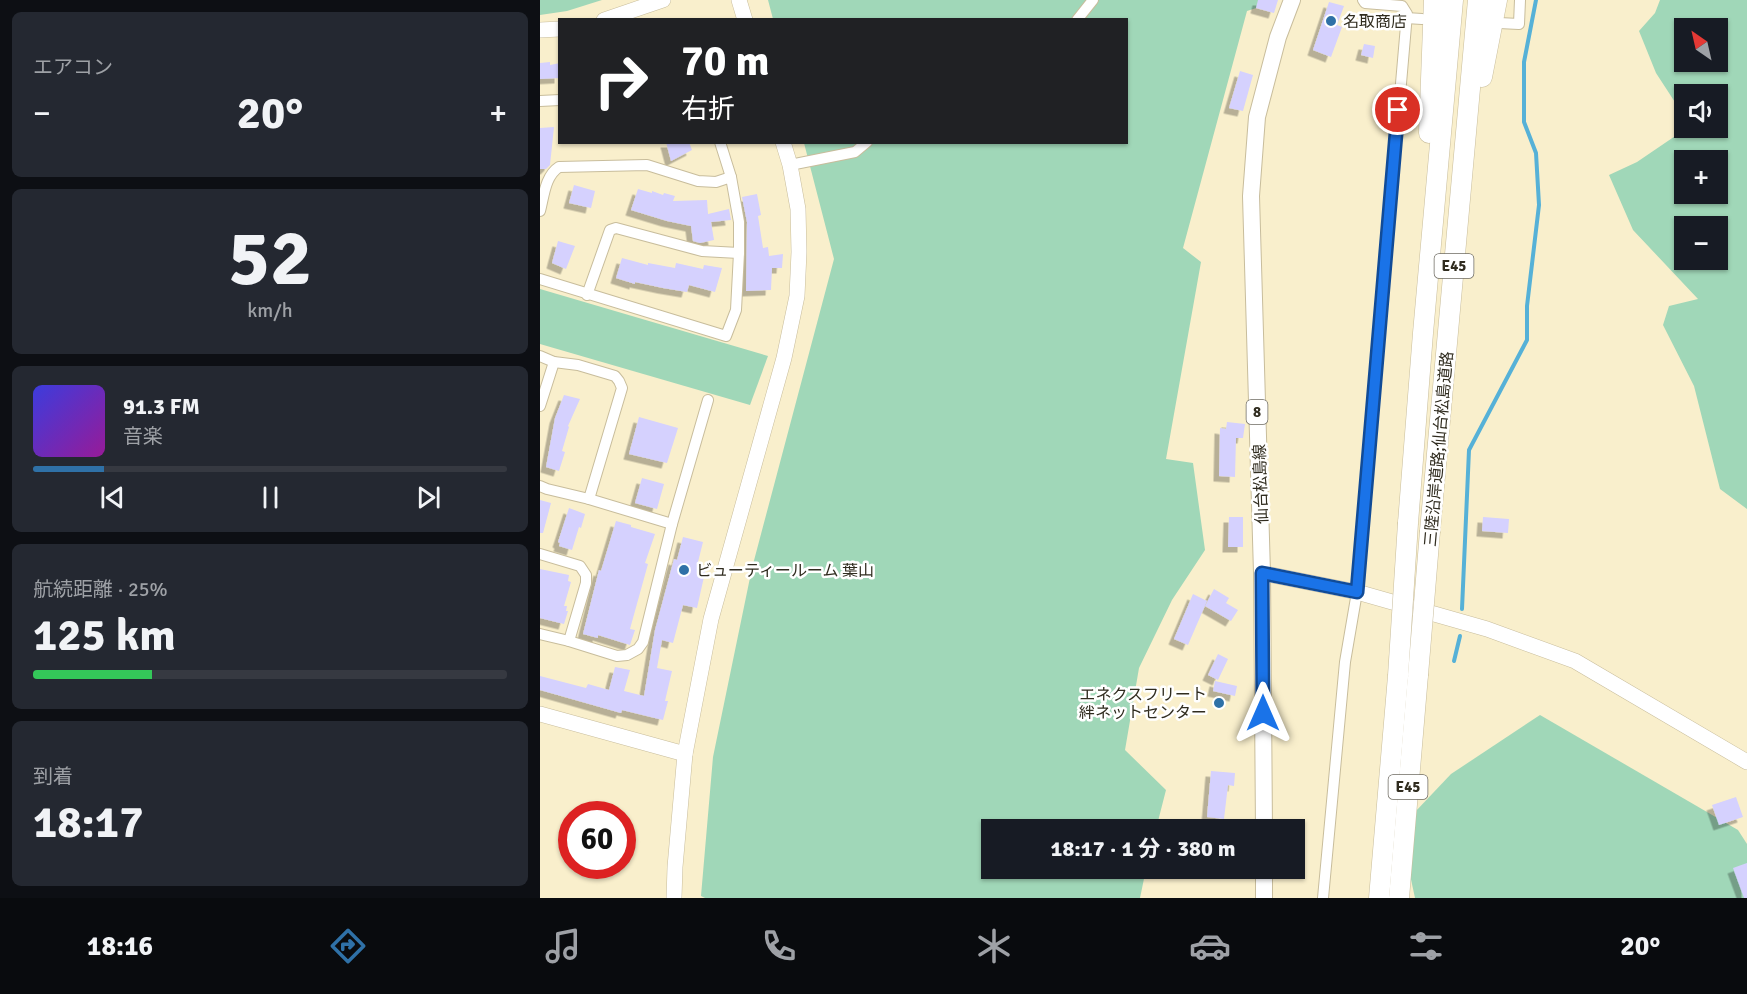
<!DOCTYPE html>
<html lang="ja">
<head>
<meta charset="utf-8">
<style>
  body { margin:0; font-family:Signika,"Noto Sans JP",sans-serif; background:#242831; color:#f1f3f6; height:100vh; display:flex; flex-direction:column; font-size:22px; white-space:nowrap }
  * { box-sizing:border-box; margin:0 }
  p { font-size:20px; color:#9ea1a6 }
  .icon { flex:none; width:33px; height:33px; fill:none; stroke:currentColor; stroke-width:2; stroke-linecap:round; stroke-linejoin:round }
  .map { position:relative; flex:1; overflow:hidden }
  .panel { display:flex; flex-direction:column; gap:12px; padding:12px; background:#0d0f14; width:540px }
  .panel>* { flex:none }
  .hud { position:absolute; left:18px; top:18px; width:570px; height:126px; border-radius:0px; box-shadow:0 2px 4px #0004; background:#202124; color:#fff; overflow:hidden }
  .needle { width:39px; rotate:326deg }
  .fabs { position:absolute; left:1134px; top:18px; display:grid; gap:12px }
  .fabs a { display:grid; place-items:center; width:54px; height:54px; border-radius:0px; background:#171b24; box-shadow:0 2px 4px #0004; font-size:30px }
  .speed { position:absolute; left:18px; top:801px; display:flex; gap:12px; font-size:30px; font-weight:700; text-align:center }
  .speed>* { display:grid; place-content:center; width:78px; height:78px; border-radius:50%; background:#171b24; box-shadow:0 2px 4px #0004; line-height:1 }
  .speed .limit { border:9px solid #d22; background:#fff; color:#111 }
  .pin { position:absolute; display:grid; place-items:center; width:51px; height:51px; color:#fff; margin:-26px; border:3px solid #fff; border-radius:50%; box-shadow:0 2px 6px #0007 }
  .me { position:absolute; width:66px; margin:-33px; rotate:0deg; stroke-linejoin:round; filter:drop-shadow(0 0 4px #0008) }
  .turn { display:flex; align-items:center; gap:21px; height:126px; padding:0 24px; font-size:27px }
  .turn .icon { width:78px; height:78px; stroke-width:2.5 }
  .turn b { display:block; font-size:42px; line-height:51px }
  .big { font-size:45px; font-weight:700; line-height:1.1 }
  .panel .tile { flex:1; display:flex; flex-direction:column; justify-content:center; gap:9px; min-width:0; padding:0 21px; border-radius:9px; background:#242831 }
  .panel .dial { align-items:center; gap:0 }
  .dial b { font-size:78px; line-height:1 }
  .song { display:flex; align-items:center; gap:18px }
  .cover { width:72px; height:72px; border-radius:9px; background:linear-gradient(135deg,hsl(240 70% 55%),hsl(300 70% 35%)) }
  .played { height:6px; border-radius:3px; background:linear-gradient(90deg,#2f71a7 15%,#363941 15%) }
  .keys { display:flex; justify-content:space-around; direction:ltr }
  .heat { display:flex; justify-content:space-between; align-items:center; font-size:33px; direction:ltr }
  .charge { height:9px; border-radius:4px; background:linear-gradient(90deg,#34c759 25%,#363941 0) }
  .trip { position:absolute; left:441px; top:819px; width:324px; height:60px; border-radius:0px; background:#171b24; box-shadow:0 2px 4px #0004; font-weight:700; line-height:60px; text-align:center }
  .tab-bar { display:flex; height:96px; justify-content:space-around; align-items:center; background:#090b0e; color:#9ea1a6 }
  .tab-bar .icon { width:42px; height:42px }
  .tab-bar .active { color:#2f71a7 }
  .tab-bar b { font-size:27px; color:#f1f3f6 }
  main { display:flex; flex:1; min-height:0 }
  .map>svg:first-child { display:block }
  .green { fill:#a0d7b8; fill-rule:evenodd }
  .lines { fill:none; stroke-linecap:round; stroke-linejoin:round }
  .stream { stroke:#56b1d7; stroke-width:4 }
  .building { fill:#d5d1fe; filter:url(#shadow) }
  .street-casing { stroke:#c8bd9c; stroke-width:12 }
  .secondary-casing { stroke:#c8bd9c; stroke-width:16 }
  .primary-casing { stroke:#c8bd9c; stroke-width:18 }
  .highway-casing { stroke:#c8bd9c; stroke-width:21 }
  .street { stroke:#fff; stroke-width:10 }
  .secondary { stroke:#fff; stroke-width:15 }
  .primary { stroke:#fff; stroke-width:16 }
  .highway { stroke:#fff; stroke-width:20 }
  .highway-bridge-casing { stroke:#c8bd9c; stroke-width:21; stroke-linecap:butt }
  .highway-bridge { stroke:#fff; stroke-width:20 }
  .route-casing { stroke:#114b97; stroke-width:15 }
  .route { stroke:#1a73e8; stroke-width:10 }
  .poi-dot { fill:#2f71a7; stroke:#fff; stroke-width:2 }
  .labels { text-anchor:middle; stroke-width:5; stroke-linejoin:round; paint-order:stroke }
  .shield { fill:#fff; stroke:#6e6b62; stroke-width:1.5 }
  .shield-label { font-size:15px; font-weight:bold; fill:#302c1f }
  .poi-label { font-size:16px; fill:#302c1f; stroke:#fff; text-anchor:start }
  .street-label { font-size:16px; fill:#302c1f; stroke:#fff }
</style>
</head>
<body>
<main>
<section class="panel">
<div class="tile"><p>エアコン</p>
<div class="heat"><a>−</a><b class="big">20°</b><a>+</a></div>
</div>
<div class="tile dial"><b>52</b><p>km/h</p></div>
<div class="tile">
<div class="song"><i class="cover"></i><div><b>91.3 FM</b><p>音楽</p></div></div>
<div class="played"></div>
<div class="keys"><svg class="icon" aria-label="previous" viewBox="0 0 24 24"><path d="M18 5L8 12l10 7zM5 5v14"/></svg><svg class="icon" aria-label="pause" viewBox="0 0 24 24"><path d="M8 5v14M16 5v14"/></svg><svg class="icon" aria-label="next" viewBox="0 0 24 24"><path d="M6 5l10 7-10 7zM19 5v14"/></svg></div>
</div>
<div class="tile"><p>航続距離 · 25%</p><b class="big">125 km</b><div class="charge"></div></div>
<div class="tile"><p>到着</p><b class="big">18:17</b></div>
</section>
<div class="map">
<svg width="1207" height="898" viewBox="0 0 1207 898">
  <defs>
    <filter id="shadow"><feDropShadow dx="-5.5" dy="5.5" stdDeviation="0" flood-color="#0004"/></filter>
  </defs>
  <rect width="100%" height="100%" fill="#f9efcc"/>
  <g class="green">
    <polygon points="0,0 62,0 27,11 0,15"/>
    <polygon points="228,0 731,0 729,4 707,11 643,248 661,262 626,459 653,463 665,550 632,600 599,668 585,750 626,790 616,829 452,830 452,868 606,869 600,898 165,898 161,896 173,757 212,568 294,259 264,143 586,142 586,20 233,19"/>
    <path d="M1120,0h87v509l-27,-20 -26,-103 -31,-61 6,-19 29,-7 -65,-69 -24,-55 28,-13 50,-34h31v-34h-34v22l-28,-43 -17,-42 16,-18zM1144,28h34v34h-34zM1144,160h34v34h-34zM1144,226h34v34h-34z"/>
    <polygon points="0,289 228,356 210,405 0,344"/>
    <polygon points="1000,715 1198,830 1207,844 1207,898 875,898 866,856 875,812 911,774"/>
  </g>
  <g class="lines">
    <g class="stream">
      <polyline points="922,609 929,450 987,340 987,306 999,205 996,153 984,122 984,62 996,0"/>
      <polyline points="914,661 920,636"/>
    </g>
  </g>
  <g class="building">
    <polygon points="718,0 738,0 734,13 716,8"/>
    <polygon points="789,2 804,6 797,25 802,27 791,57 773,50"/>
    <polygon points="824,44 835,46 833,58 821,55"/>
    <polygon points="10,62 10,65 20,63 20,78 0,79 0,63"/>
    <polygon points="700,71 713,75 703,111 689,108"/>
    <polygon points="14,127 10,165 6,169 0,169 0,128"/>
    <polygon points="126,142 149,142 152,150 131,161"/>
    <polygon points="34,185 55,191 51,208 29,203"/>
    <polygon points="98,189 112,193 112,191 123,195 124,193 135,196 133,201 167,200 168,214 189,209 191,220 171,222 174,240 160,243 153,241 151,226 127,221 91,210"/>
    <polygon points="217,194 221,215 218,216 223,248 228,247 229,256 243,254 242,268 232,268 231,290 206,291 207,222 202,197"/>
    <polygon points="18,241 35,246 26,269 12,263"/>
    <polygon points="82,258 108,265 108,263 135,268 136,263 163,269 164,265 182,268 175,292 149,285 147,292 123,288 95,282 95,284 76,278"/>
    <polygon points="24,395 40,399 28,426 29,427 22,451 25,452 19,471 6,467 15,418"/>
    <polygon points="99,417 138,428 127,463 89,454"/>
    <polygon points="687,422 705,424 703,438 696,438 695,477 679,476 680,428 686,429"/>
    <polygon points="102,478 124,484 117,509 95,503"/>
    <polygon points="0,500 11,503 3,533 0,533"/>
    <polygon points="29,508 45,514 41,528 39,527 32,550 19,546 20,543 18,542"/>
    <polygon points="689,517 703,517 703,547 688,547"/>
    <polygon points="943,517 969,519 968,533 942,531"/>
    <polygon points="76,521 91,525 91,527 115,534 105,563 108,564 90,629 95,630 90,645 58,635 58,638 43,634 59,570 61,571"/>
    <polygon points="143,537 163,542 157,566 166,568 157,608 143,605 133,643 122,640 117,668 132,671 125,701 128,701 123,720 82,710 81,713 0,690 0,676 46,688 48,684 69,690 75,667 90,670 84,691 104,696 115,630 134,559 137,560"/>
    <polygon points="0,569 29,575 28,581 31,582 24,606 27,606 26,611 28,611 24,624 0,618"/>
    <polygon points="674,589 689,598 686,603 698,610 691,621 665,606"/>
    <polygon points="653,594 667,601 648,645 634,639"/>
    <polygon points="678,654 688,659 678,680 668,675"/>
    <polygon points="675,681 697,686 695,696 673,691"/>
    <polygon points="671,771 695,773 694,786 688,785 684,819 667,817"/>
    <polygon points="1196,797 1203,817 1179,825 1172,805"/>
    <polygon points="644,819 676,824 676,830 642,830"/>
    <polygon points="1207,863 1207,898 1204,898 1193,868"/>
  </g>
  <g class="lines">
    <defs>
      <g id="street">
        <polyline points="866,18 882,19"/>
        <polyline points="537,20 553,0"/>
        <polyline points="959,23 979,24 980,0"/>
        <polyline points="0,101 20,100"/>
        <polyline points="250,165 315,152 327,142"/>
        <path d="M0,211c4,-15 5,-35 19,-44l88,-2 51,16 18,1 15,-5"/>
        <polyline points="0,279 186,336 196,310 199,253 199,222 191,177 180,142"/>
        <polyline points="47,295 70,230 76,228 162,251 199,253"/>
        <polyline points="0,356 14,362 38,365 75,376 79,381 82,388 49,499"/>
        <polyline points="0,406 14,362"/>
        <polyline points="0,486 7,489 49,499 132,524"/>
        <polyline points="0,554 40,566 46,575 46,583 29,641"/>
        <polyline points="0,634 29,641 77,656 87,655 98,649 103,642 132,524 168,400"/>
        <polyline points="783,898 805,662 817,592 867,14 862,6 825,3 823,0"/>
      </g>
      <g id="secondary">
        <polyline points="199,0 205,20"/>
        <polyline points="64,20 123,0"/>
        <polyline points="0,30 20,29"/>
        <polyline points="722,573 817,592 947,629 1035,661 1207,762"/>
        <polyline points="0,714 145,754"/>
        <polyline points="134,898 135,867 145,754 171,619 244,358 257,296 259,252 258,209 250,165 243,142"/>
      </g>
      <g id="primary">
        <polyline points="724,830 722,573 711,196 717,117 738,37 752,0"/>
        <polyline points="724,868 724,898"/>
      </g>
      <g id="highway">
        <polyline points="942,77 957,0"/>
        <polyline points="889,133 894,0"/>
        <polyline points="868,523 883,333 913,0"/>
        <polyline points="890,531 938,0"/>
        <polyline points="839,898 858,676"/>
        <polyline points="859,898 878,675"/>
      </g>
    </defs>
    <use href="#street" class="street-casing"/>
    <use href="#secondary" class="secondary-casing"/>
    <use href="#primary" class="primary-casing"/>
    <use href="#highway" class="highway-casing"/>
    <use href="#street" class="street"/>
    <use href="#secondary" class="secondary"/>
    <use href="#primary" class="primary"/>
    <use href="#highway" class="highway"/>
    <defs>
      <g id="highway-bridge">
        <polyline points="878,675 890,531"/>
        <polyline points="858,676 868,523"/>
      </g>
    </defs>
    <use href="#highway-bridge" class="highway-bridge-casing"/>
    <use href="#highway-bridge" class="highway-bridge"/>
  </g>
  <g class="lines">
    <defs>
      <polyline id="route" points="723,713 722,573 817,592 858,110"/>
    </defs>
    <use href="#route" class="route-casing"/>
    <use href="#route" class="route"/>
  </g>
  <g class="poi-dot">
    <circle cx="791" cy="21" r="6"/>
    <circle cx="144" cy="570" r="6"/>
    <circle cx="679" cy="703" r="6"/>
  </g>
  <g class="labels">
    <g class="shield">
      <rect x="894.5" y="254" width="39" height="24" rx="4.5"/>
      <rect x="706.5" y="400" width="21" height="24" rx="4.5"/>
      <rect x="848.5" y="775" width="39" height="24" rx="4.5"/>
    </g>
    <g class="shield-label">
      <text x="914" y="271">E45</text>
      <text x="717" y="417">8</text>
      <text x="868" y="792">E45</text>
    </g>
    <g class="poi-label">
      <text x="803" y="27">名取商店</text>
      <text x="156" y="576">ビューティールーム 葉山</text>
      <text x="667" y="700" text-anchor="end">エネクスフリート<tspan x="667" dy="18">絆ネットセンター</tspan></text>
    </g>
    <g class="street-label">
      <text transform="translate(898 449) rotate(-85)" y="6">三陸沿岸道路;仙台松島道路</text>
      <text transform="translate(720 484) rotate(-92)" y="6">仙台松島線</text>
    </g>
  </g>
</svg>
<div class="fabs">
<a><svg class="needle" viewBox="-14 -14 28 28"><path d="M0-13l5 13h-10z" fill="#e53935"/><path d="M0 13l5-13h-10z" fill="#9ea1a6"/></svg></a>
<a><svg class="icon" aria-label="sound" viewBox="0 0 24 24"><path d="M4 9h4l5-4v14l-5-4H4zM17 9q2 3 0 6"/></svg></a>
<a>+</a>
<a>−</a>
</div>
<div class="speed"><div class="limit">60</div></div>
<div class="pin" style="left:858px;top:110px;background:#d93025"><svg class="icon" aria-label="arrive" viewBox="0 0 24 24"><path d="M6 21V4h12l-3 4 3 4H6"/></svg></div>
<svg class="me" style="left:723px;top:713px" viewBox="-20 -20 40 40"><path d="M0-17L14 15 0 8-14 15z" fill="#1a73e8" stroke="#fff" stroke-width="4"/></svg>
<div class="trip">18:17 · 1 分 · 380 m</div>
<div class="hud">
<div class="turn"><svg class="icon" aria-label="right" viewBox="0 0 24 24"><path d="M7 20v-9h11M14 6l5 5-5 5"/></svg><div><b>70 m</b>右折</div></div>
</div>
</div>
</main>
<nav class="tab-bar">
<b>18:16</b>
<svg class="icon active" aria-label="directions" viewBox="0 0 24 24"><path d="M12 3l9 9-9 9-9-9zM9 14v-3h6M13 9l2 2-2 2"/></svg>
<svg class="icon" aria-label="music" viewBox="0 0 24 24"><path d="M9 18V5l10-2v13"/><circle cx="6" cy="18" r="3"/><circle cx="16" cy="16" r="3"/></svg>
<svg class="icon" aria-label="phone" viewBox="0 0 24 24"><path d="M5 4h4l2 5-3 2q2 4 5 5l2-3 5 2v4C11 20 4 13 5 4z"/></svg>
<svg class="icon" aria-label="climate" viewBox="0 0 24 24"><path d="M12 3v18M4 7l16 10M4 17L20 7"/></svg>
<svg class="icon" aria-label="car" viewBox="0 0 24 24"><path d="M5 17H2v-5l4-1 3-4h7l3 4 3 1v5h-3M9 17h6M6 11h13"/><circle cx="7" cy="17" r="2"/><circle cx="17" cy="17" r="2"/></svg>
<svg class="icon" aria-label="filters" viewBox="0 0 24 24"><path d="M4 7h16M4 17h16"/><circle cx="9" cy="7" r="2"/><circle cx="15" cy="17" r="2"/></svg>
<b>20°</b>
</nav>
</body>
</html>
